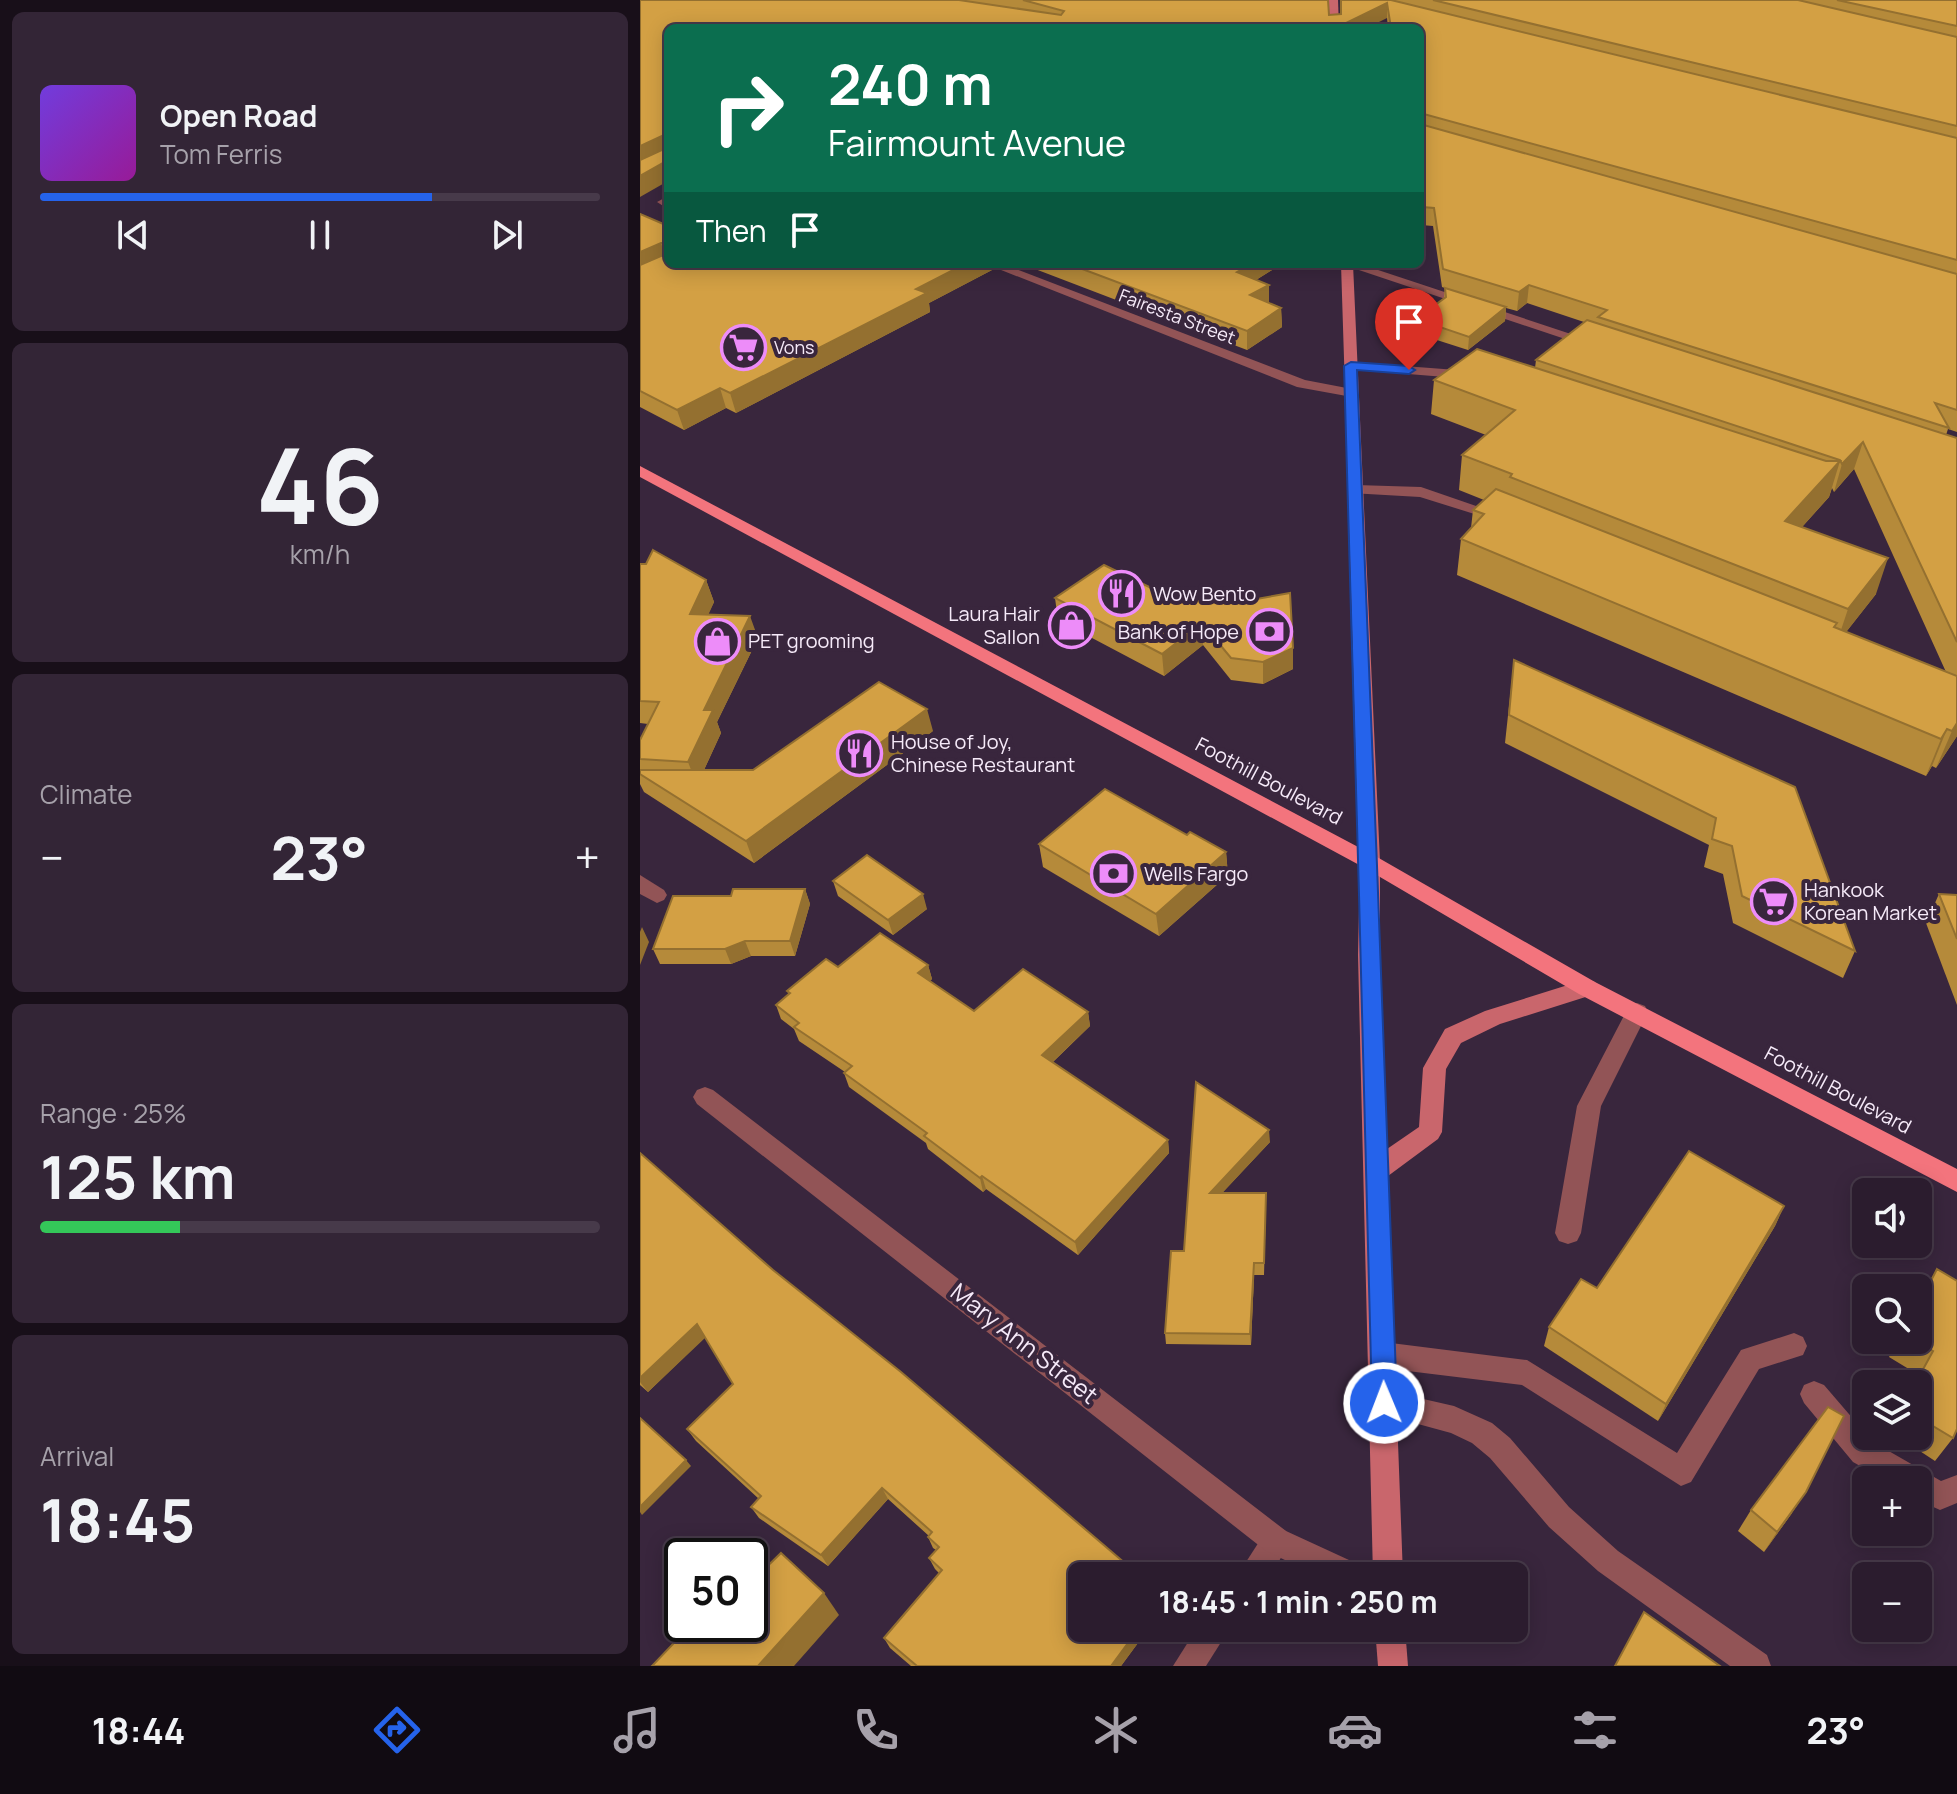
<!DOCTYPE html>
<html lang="en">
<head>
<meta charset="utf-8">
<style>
  body { margin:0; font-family:Manrope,sans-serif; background:#332536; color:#f1f3f6; height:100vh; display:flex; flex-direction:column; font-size:30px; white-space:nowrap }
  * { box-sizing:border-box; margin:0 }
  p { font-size:26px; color:#a6a1aa }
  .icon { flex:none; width:44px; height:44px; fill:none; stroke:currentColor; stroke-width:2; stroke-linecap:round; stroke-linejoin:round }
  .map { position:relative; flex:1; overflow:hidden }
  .details { display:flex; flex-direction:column; gap:12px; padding:12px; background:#180f19; width:640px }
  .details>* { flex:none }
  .top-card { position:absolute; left:24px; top:24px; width:760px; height:244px; border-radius:12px; box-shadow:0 4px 20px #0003,0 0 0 2px #473a4a; background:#0b6e4f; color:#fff; overflow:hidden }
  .controls { position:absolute; left:1212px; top:1178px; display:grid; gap:16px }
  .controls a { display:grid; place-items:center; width:80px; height:80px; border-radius:12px; background:#2b1c2e; box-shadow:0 4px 20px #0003,0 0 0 2px #473a4a; font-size:40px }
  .speed { position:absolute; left:24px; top:1538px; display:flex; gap:16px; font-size:40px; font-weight:700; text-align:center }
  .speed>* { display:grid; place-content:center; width:104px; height:104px; border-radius:50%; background:#2b1c2e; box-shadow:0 4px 20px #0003,0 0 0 2px #473a4a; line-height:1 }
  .speed .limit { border:4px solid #111; border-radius:12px; background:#fff; color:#111 }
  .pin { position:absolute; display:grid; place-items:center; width:68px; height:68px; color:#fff; margin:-82px -34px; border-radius:50% 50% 50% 0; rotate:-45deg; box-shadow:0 0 8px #0007 }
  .pin .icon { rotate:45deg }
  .me { position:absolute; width:88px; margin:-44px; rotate:359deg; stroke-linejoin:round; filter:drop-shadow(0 0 6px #0008) }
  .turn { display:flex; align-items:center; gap:28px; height:168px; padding:0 32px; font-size:36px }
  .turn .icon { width:104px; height:104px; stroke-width:2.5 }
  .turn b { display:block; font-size:56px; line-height:68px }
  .then { display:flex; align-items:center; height:76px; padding:0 32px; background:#0003; gap:16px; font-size:30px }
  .big { font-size:60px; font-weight:700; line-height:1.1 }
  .details .widget { flex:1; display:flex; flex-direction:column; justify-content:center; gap:12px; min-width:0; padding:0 28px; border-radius:12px; background:#332536 }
  .details .dial { align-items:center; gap:0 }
  .dial b { font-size:104px; line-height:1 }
  .song { display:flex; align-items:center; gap:24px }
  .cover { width:96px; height:96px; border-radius:12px; background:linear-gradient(135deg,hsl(260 70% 55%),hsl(300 70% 35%)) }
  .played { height:8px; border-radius:4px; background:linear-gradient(90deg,#2563eb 70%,#473a4a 70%) }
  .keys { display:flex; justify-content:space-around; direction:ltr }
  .heat { display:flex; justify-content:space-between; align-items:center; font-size:44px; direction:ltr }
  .charge { height:12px; border-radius:6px; background:linear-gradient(90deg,#34c759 25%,#473a4a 0) }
  .trip { position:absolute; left:428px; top:1562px; width:460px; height:80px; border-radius:12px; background:#2b1c2e; box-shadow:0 4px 20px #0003,0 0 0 2px #473a4a; font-weight:700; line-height:80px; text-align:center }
  .tabs { display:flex; height:128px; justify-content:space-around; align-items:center; background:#110b12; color:#a6a1aa }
  .tabs .icon { width:56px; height:56px }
  .tabs .current { color:#2563eb }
  .tabs b { font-size:36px; color:#f1f3f6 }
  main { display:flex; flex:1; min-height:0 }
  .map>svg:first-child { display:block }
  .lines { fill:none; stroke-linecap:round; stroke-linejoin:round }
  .lane { fill:#925456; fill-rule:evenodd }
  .street { fill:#925456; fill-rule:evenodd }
  .secondary { fill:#c9666c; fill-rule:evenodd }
  .primary { fill:#f3747d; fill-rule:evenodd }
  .wall { fill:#b58a3a; fill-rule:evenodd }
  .shaded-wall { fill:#947030 }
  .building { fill:#d3a044; stroke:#947030; stroke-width:2 }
  .route { fill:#2563eb; stroke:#184099; stroke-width:2 }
  .labels { text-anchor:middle; stroke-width:8; stroke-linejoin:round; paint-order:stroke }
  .far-street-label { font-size:18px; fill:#f6eaf9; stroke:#39263d }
  .far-poi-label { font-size:18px; fill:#f6eaf9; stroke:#39263d; text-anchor:start }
  .poi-label { font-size:20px; fill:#f6eaf9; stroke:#39263d; text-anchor:start }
  .street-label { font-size:20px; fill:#f6eaf9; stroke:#39263d }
  .near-street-label { font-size:24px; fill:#f6eaf9; stroke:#39263d }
</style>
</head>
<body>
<main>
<section class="details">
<div class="widget">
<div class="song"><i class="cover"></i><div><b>Open Road</b><p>Tom Ferris</p></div></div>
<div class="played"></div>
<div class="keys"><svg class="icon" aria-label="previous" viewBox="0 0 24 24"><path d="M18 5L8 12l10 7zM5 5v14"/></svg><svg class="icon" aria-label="pause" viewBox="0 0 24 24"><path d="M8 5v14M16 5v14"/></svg><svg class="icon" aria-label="next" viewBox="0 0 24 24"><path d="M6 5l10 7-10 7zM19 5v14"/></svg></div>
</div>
<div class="widget dial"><b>46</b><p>km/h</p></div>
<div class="widget"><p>Climate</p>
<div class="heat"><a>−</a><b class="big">23°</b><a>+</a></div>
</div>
<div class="widget"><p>Range · 25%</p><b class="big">125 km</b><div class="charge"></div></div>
<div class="widget"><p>Arrival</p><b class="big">18:45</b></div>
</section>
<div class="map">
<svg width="1317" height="1666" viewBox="0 0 1317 1666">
  <rect width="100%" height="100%" fill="#39263d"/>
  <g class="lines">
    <g class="lane">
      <polygon points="28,196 28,209 17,202"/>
      <polygon points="716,485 781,487 868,517 860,522 780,497 710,493 710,487"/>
      <polygon points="997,1003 1005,1006 1008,1012 961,1106 941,1233 937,1241 928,1244 919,1241 915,1233 937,1106 989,1006"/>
      <polygon points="1154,1333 1163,1337 1167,1346 1163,1355 1119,1369 1051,1482 1041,1486 882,1385 743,1368 734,1364 730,1355 734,1346 743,1342 887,1360 1037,1453 1101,1350"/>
      <polygon points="1174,1381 1184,1385 1233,1442 1301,1481 1317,1475 1317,1503 1300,1510 1278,1500 1278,1480 1245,1480 1213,1462 1164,1403 1160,1394 1164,1385"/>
      <polygon points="744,1390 814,1406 852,1423 870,1438 929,1507 978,1551 1127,1655 1131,1666 1090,1666 958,1571 909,1527 850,1458 832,1443 811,1433 734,1412 730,1403 734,1394"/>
      <polygon points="636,1526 646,1531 651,1541 630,1576 597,1576 626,1531"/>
      <polygon points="557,1628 590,1628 566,1666 533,1666"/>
    </g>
    <g class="street">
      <polygon points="346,264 363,264 665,380 712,389 719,393 712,397 657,387"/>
      <polygon points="701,264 720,264 958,343 946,346"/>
      <polygon points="711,362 830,371 837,375 830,379 706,369 704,366"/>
      <polygon points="0,875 24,890 27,895 24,900 17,903 0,894"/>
      <polygon points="65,1087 73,1090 646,1531 722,1566 727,1576 679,1576 626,1551 57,1104 53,1097 57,1090"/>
    </g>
    <g class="secondary">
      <polygon points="688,0 698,0 699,28 689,28"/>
      <polygon points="701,264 713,264 740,862 740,955 747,1149 779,1127 783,1068 805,1029 845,1011 947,979 955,982 958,988 955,994 860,1024 821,1043 806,1069 802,1132 798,1139 748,1176 763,1576 733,1576 718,955 720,862"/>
      <polygon points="735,1628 765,1628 768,1666 738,1666"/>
    </g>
    <polygon class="primary" points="0,466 737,857 955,982 1317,1169 1317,1192 939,994 723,867 0,477"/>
  </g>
  <g class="wall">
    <path d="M0,0h688l1,15 12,-1v-14h616v432l-9,-3 -2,6 11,3v298l-21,32 -4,-2 -6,10 -469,-201 4,-36 10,-11 2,-18 11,-10 -25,-10 3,-35 24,-20 -55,-21 3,-34 101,-12 1,-8 48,-38 -57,-19 -10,8 -11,-3 -1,13 -37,29 -53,-17 1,-14 28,-21 1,-10 -3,-1 -9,-61 -12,-1 -1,-8v-189h-32l-1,-10 -719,10v153zM1214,469l92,203 -100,-40 30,-38 -74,-67 27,-30 3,-9 2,4z"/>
    <polygon points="0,214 28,226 28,264 352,264 352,270 289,303 290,312 96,413 86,408 44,430 0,407"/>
    <polygon points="382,264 637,264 637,267 616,280 629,303 641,308 642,327 607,350"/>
    <polygon points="0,564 66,580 74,602 68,614 118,638 77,722 81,733 64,770 113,770 293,731 114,863 4,792 0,784 0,740 8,724 0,723"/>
    <polygon points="464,565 653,669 623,684 591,680 563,645 524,676 418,620 415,598"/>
    <polygon points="874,660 1155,787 1215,951 1203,978 1093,923 1083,874 1064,867 1069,845 865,743"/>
    <polygon points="547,835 586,852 588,875 519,936 403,867 399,844"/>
    <polygon points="193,881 287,909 253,935 198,896"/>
    <polygon points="165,889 170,904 155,956 111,956 91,964 20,964 13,949 91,896"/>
    <polygon points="1299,894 1317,895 1317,1005 1286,923"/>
    <polygon points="288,965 292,979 290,981 334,1011 448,1012 450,1026 413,1062 528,1140 529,1153 438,1255 346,1189 343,1192 288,1149 286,1143 209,1087 204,1073 205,1072 159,1041 154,1029 141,1019 136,1005 149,995 147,991 198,967"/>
    <polygon points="556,1082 630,1142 582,1193 626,1206 624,1275 614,1275 611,1345 526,1344 525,1333 544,1251"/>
    <polygon points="0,1153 442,1628 509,1628 481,1666 271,1666 250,1648 244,1638 300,1574 295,1569 289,1558 296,1550 293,1548 288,1537 289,1536 248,1499 188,1566 119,1518 111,1507 119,1499 56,1441 47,1429 93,1384 65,1337 8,1392 0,1385"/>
    <polygon points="1144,1206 1135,1226 1018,1421 904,1346 909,1327 957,1288"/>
    <polygon points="1297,1269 1313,1438 1295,1461 1257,1436 1278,1436 1278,1384 1272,1384 1277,1374 1249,1357 1257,1340 1278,1340 1278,1300"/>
    <polygon points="1111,1510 1152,1513 1124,1552 1098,1531"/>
  </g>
  <g class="shaded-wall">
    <polygon points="747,3 747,18 727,28 696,28"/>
    <polygon points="22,136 27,153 0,166 0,146"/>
    <polygon points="28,160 28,181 0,197 0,176"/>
    <polygon points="21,243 27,261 0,273 0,252"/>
    <polygon points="325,264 352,264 352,270 289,303 290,312 96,413 90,393 276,289"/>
    <polygon points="611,264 637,264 637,267 598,291 597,272"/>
    <polygon points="629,285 629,304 610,295"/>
    <polygon points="889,285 887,303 877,311 879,292"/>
    <polygon points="866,307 865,321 828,350 829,337"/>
    <polygon points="641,308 642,327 607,350 607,331"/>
    <polygon points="80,388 86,408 44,430 37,410"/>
    <polygon points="1223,442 1214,469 1194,492 1202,464"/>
    <polygon points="1200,461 1189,497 1135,557 1145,521"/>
    <polygon points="1248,558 1236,594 1196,645 1208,609"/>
    <polygon points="66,580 74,602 59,636 50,614"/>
    <polygon points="110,616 118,638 77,722 81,733 57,785 48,762 64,710"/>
    <polygon points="562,623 563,645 524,676 522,654"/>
    <polygon points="653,648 653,669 623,684 623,662"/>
    <polygon points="287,709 293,731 114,863 106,841"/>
    <polygon points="1317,723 1317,736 1296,768 1312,731"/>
    <polygon points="1307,729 1292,766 1286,776 1301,739"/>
    <polygon points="586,852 588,875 519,936 516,914"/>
    <polygon points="165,889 170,904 155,956 150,941"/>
    <polygon points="283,894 287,909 253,935 248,920"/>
    <polygon points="2,927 9,942 0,965 0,932"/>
    <polygon points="105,941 111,956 91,964 85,949"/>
    <polygon points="288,965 292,979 282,987 278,973"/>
    <polygon points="448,1012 450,1026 405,1069 402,1055"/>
    <polygon points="629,1130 630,1142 571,1205 570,1193"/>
    <polygon points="528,1140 529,1153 438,1255 435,1242"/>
    <polygon points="342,1176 346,1189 343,1192 340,1178"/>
    <polygon points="1144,1206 1135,1226 1018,1421 1026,1404"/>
    <polygon points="614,1263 614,1275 611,1345 610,1334"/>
    <polygon points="57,1324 66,1337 8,1392 0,1382 0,1378"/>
    <polygon points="46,1460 51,1466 2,1515 0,1512 0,1507"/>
    <polygon points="242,1488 248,1499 188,1566 181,1555"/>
    <polygon points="1166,1492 1152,1513 1124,1552 1137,1532"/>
    <polygon points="184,1593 199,1615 154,1666 118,1666"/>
    <polygon points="499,1628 509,1628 481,1666 471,1666"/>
  </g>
  <g class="building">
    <polygon points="0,0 319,0 421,15 424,11 383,0 688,0 689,15 701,14 701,0 751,0 1317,138 1317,260 780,113 780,101 782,92 780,93 780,28 751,28 747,3 696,28 28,28 28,160 0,176 0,160 24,149 26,139 22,136 0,146"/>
    <polygon points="793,0 1158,0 1317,37 1317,126"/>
    <polygon points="1197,0 1317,0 1317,26"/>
    <polygon points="780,122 780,124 1317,274 1317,410 1295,403 1309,428 958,317 967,310 889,285 879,292 803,269 794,208 782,207 780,191"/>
    <polygon points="0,214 28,226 28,243 21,243 0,252"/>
    <polygon points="28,253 28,264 325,264 276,289 287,293 90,393 80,388 37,410 0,391 0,265"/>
    <polygon points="429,264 611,264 597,272 629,285 610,295 641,308 607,331"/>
    <polygon points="805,288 866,307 829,337 776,319 806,297"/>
    <polygon points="947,320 1317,438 1317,642 1223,442 1202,464 1200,460 896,360"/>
    <polygon points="837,349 1186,461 1200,461 1145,521 1248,558 1208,609 870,477 872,474 822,455 875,410 794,380"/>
    <polygon points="856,489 1197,623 1194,627 1317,676 1317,723 1312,731 1307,729 1301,739 821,539 844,514 833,510"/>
    <polygon points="13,550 66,580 50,614 110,616 64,710 73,710 48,762 0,759 0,740 19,702 0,701 0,564 6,564"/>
    <polygon points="464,565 538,601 600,602 650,593 653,648 623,662 591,658 562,623 522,654 415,598"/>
    <polygon points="874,660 1155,787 1215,951 1102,896 1092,846 1072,839 1076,818 869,715"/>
    <polygon points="239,682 287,709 106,841 0,774 0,770 113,770"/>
    <polygon points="465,789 547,835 550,832 586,852 516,914 399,844"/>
    <polygon points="227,855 283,894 248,920 193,881"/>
    <polygon points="93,889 165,889 150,941 105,941 85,949 13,949 33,896 91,896"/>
    <polygon points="1299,894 1317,895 1317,939"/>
    <polygon points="240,933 288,965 278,973 334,1011 383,969 448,1012 402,1055 528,1140 435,1242 342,1176 340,1178 284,1136 287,1133 204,1073 212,1066 154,1027 159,1023 136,1005 150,993 147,991 186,959 198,967"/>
    <polygon points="556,1082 629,1130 570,1193 626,1193 624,1263 614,1263 610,1334 525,1333 531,1251 544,1251"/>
    <polygon points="1049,1151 1144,1206 1026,1404 909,1327 941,1279 957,1288"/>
    <polygon points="0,1153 133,1270 261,1372 500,1576 442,1576 442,1628 499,1628 471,1666 277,1666 244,1638 302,1570 289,1558 299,1547 288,1537 292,1532 242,1488 181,1555 111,1507 121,1496 47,1429 93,1384 57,1324 0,1378"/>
    <polygon points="1297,1269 1317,1281 1317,1429 1313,1438 1278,1417 1278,1384 1275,1384 1293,1351 1275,1340 1278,1340 1278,1306"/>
    <polygon points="1188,1407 1204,1416 1166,1492 1137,1532 1111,1510"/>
    <polygon points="0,1418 46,1460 0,1507"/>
    <polygon points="141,1553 184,1593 118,1666 12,1666 52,1624 110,1624 110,1583"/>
    <polygon points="1004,1612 1080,1666 975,1666"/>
  </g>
  <path class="route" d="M711,362l58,4 6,4 -6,4 -52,-4c16,344 26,689 40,1033l-4,9 -9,3 -9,-3 -3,-9c-10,-346 -16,-691 -28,-1037z"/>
  <defs>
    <symbol id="supermarket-ring" viewBox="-11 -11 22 22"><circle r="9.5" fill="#39263d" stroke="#ed8cf9" stroke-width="1.5"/><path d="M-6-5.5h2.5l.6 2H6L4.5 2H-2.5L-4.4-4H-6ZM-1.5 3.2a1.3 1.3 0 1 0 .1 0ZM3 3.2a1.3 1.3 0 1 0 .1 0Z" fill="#ed8cf9"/></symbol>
    <symbol id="restaurant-ring" viewBox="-11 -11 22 22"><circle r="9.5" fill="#39263d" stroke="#ed8cf9" stroke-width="1.5"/><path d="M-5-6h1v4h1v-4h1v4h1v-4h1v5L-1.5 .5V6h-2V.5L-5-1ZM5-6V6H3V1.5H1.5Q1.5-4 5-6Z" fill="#ed8cf9"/></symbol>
    <symbol id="shop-ring" viewBox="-11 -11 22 22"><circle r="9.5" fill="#39263d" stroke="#ed8cf9" stroke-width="1.5"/><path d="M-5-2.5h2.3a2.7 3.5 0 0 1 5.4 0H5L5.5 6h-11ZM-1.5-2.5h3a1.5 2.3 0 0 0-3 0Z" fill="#ed8cf9"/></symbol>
    <symbol id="bank-ring" viewBox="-11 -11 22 22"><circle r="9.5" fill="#39263d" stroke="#ed8cf9" stroke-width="1.5"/><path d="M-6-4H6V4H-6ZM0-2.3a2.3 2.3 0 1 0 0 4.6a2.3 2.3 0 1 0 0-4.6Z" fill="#ed8cf9"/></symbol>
  </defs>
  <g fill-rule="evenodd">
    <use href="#supermarket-ring" x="78" y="322" width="51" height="51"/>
    <use href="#restaurant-ring" x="456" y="568" width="51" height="51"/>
    <use href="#shop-ring" x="406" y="600" width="51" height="51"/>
    <use href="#bank-ring" x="604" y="606" width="51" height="51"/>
    <use href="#shop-ring" x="52" y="616" width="51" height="51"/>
    <use href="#restaurant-ring" x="194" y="728" width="51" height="51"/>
    <use href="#bank-ring" x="448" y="848" width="51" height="51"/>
    <use href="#supermarket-ring" x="1108" y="876" width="51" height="51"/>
  </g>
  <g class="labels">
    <g class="far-street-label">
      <text transform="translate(537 317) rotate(21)" y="6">Fairesta Street</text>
    </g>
    <g class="far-poi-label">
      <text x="134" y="354">Vons</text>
    </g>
    <g class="poi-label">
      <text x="513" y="601">Wow Bento</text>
      <text x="400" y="621" text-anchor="end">Laura Hair<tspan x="400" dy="23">Sallon</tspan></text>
      <text x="599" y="639" text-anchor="end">Bank of Hope</text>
      <text x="108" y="648">PET grooming</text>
      <text x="251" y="749">House of Joy,<tspan x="251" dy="23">Chinese Restaurant</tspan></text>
      <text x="504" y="881">Wells Fargo</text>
      <text x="1164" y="897">Hankook<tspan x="1164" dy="23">Korean Market</tspan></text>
    </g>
    <g class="street-label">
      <text transform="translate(629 781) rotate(28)" y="7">Foothill Boulevard</text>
      <text transform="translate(1198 1090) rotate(28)" y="7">Foothill Boulevard</text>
    </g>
    <g class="near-street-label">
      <text transform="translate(384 1344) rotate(38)" y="8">Mary Ann Street</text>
    </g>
  </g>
</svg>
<div class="controls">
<a><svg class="icon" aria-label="sound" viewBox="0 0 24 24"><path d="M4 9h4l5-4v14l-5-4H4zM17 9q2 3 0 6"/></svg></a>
<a><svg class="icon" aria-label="search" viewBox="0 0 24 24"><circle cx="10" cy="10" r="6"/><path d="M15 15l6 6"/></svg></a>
<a><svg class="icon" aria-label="layers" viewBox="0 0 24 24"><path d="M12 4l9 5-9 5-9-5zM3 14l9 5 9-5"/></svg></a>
<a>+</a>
<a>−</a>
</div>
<div class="speed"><div class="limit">50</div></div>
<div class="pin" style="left:769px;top:370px;background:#d93025"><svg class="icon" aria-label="arrive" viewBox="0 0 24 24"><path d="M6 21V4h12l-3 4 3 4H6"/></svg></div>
<svg class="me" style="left:744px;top:1403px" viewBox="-20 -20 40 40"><circle r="17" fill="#2563eb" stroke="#fff" stroke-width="3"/><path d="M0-11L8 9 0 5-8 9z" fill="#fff"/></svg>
<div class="trip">18:45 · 1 min · 250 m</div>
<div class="top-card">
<div class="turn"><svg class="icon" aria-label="right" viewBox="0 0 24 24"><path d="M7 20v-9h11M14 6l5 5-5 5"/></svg><div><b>240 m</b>Fairmount Avenue</div></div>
<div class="then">Then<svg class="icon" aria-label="arrive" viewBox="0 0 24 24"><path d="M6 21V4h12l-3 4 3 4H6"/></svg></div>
</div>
</div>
</main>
<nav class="tabs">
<b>18:44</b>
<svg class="icon current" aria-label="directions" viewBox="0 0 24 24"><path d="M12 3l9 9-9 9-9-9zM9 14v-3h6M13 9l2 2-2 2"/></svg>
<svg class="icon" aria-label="music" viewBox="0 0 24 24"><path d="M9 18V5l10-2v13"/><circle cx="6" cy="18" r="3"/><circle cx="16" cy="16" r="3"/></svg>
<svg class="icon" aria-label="phone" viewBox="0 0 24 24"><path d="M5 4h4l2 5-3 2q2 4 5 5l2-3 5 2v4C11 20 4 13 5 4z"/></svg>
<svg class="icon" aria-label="climate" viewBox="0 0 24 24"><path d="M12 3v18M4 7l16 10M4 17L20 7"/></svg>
<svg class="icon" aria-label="car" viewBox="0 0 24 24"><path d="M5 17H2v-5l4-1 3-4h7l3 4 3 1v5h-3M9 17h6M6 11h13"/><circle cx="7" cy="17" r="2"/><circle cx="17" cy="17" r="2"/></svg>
<svg class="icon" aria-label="filters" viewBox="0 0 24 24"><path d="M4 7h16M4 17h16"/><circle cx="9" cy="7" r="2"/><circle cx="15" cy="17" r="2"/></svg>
<b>23°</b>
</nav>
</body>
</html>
